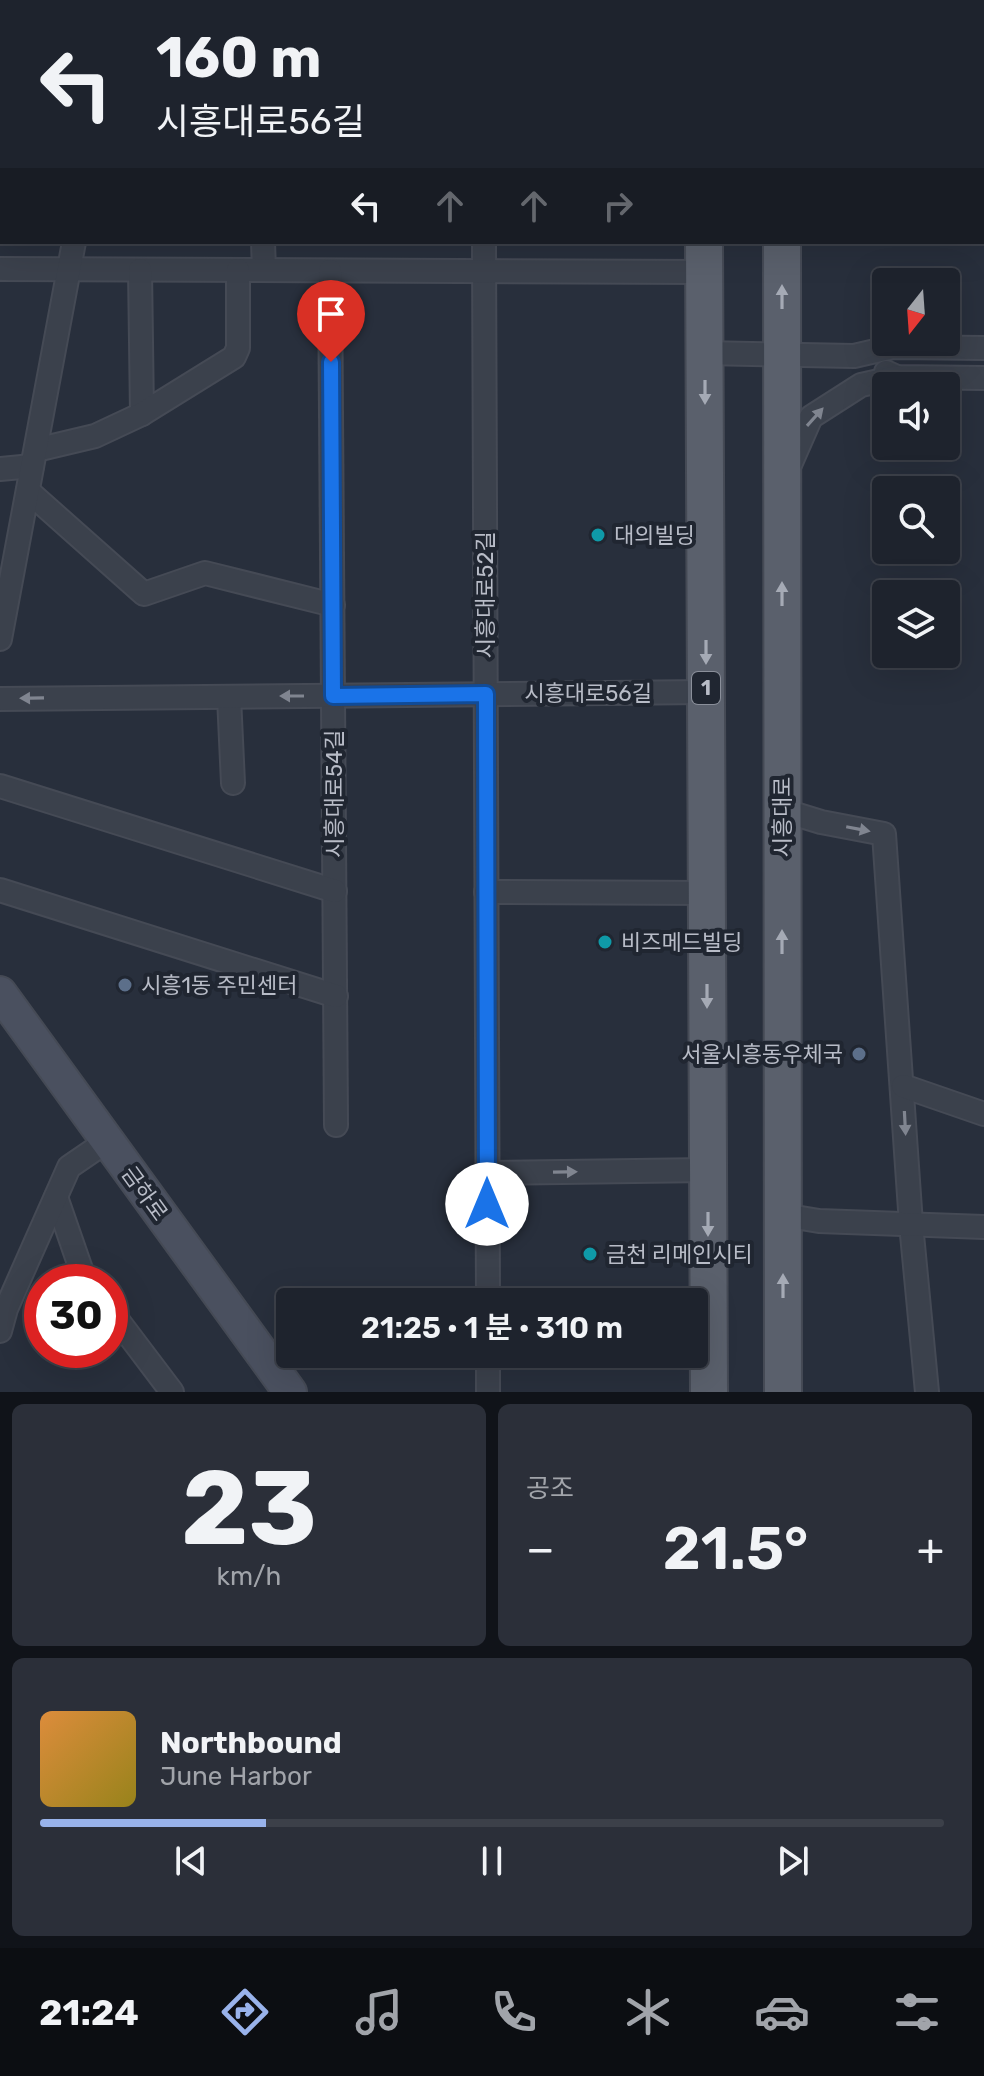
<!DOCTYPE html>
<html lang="ko">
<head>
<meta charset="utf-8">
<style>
  body { margin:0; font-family:Rubik,"Noto Sans KR",sans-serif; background:#2b2f39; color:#f1f3f6; height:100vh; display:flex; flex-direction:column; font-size:30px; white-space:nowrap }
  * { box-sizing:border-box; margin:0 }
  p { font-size:26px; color:#a1a4aa }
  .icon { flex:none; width:44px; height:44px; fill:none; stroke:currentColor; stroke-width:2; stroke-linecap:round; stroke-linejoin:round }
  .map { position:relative; height:1392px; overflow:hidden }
  .drawer { display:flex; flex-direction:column; gap:12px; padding:12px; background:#101319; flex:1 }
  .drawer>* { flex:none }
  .banner { position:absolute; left:0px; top:0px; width:984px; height:244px; box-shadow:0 8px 32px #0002,0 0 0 2px #3c4049; background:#1e232d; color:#f1f3f6; overflow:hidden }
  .needle { width:52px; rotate:197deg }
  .buttons { position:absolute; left:872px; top:268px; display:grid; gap:16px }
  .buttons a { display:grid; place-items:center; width:88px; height:88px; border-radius:8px; background:#1e232d; box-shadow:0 8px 32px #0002,0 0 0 2px #3c4049; font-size:40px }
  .speed { position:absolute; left:24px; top:1264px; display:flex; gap:16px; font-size:40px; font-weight:700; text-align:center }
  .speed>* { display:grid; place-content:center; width:104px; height:104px; border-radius:50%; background:#1e232d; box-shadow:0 8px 32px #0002,0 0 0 2px #3c4049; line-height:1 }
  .speed .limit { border:12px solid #d22; background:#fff; color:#111 }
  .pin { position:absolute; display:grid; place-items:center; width:68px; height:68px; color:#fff; margin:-82px -34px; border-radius:50% 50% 50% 0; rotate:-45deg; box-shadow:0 0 8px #0007 }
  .pin .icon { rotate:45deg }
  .me { position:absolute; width:88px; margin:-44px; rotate:0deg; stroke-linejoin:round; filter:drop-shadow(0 0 6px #0008) }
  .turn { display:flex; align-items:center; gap:28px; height:168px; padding:0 24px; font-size:36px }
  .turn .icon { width:104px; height:104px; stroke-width:2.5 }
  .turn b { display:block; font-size:56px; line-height:68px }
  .lanes { display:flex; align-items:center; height:76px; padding:0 24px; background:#0003; justify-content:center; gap:40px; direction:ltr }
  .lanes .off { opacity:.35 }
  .big { font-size:60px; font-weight:600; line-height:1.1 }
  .drawer .tile { flex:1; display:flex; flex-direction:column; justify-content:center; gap:12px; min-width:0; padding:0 28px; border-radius:12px; background:#2b2f39 }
  .drawer .dial { align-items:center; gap:0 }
  .dial b { font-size:104px; line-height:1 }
  .song { display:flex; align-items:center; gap:24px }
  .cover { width:96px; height:96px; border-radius:12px; background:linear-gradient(135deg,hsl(30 70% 55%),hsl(50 70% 35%)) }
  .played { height:8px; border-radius:4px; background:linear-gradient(90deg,#99b3eb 25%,#3c4049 25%) }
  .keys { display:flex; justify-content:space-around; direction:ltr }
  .heat { display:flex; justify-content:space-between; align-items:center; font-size:44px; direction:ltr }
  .drawer .tiles { flex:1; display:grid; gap:12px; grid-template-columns:1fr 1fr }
  .tile:last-child { grid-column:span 2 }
  .trip { position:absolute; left:276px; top:1288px; width:432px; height:80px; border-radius:8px; background:#1e232d; box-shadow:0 8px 32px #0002,0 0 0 2px #3c4049; font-weight:600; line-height:80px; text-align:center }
  .tabs { display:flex; height:128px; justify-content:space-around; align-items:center; background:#0c0e12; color:#a1a4aa }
  .tabs .icon { width:56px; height:56px }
  .tabs .selected { color:#99b3eb }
  .tabs b { font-size:36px; color:#f1f3f6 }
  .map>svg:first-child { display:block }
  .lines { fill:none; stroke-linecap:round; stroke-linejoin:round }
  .street-casing { stroke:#454a55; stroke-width:26 }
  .secondary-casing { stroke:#454a55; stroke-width:36 }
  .primary-casing { stroke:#454a55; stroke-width:40 }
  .street { stroke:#3b414c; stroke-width:22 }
  .secondary { stroke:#4a505f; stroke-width:32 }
  .primary { stroke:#5a606c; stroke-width:36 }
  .oneway { fill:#a5aab5 }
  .oneway2 { fill:#808590 }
  .route-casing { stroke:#114b97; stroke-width:20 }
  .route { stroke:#1a73e8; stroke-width:14 }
  .culture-dot { fill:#0f9aa8; stroke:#202631; stroke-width:3 }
  .service-dot { fill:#5c6f8a; stroke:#202631; stroke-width:3 }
  .labels { text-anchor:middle; stroke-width:8; stroke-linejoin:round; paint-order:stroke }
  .shield { fill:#202631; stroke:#8a8f9a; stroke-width:2 }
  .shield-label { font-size:20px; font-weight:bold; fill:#b8bcc7 }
  .poi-label { font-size:22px; fill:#b8bcc7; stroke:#202631; text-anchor:start }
  .street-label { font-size:22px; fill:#b8bcc7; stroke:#202631 }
</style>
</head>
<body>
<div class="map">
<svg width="984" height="1392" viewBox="0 0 984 1392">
  <rect width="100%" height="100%" fill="#282f3c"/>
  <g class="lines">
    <defs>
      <g id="street">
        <polyline points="313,0 313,2"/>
        <polyline points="483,0 483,2"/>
        <polyline points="109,2 109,0"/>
        <polyline points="0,120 2,120"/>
        <polyline points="263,242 264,270"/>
        <polyline points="484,242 488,1302"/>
        <polyline points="0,269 704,272"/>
        <polyline points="140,270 142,414"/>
        <polyline points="330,271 336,1125"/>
        <polyline points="704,353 854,356 893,347 984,348"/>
        <polyline points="886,372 897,377 984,378"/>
        <polyline points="36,450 95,436 142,414 234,357 238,348 238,270"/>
        <polyline points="789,467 811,417 861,385 897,377"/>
        <polyline points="0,469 32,466"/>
        <polyline points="28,491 144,594 205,573 333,605"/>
        <polyline points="0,639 74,242"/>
        <polyline points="229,697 233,783"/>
        <polyline points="0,699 706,692"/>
        <polyline points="0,786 335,891"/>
        <polyline points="782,810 821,822 884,834 911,1224 927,1392"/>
        <polyline points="0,890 336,996"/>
        <polyline points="486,892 707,893"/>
        <polyline points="903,1086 984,1114"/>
        <polyline points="487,1173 708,1170"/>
        <polyline points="56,1197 83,1275 89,1282"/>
        <polyline points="783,1215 819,1221 984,1227"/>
        <polyline points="110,1310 172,1392"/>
        <polyline points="0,1331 6,1309 69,1167 107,1141"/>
        <polyline points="488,1354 488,1392"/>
      </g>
      <polyline id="secondary" points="0,993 290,1392"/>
      <g id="primary">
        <polyline points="703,0 703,2"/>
        <polyline points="782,2 782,0"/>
        <polyline points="704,242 709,1392"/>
        <polyline points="782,242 783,1392"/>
      </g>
    </defs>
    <use href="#street" class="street-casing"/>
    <use href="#secondary" class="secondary-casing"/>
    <use href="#primary" class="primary-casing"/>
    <use href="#street" class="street"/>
    <use href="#secondary" class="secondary"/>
    <use href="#primary" class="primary"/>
  </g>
  <defs><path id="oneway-solid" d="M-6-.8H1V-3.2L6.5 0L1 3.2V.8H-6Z" transform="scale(2)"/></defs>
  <g class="oneway">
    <use href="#oneway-solid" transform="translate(782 297) rotate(-90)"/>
    <use href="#oneway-solid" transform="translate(705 392) rotate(90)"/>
    <use href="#oneway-solid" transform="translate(782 594) rotate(-90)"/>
    <use href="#oneway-solid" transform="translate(706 652) rotate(90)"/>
    <use href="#oneway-solid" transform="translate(782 942) rotate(-90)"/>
    <use href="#oneway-solid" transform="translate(707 996) rotate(90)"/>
    <use href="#oneway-solid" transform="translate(708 1224) rotate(90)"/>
    <use href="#oneway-solid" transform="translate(783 1286) rotate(-90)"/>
  </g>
  <g class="oneway2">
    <use href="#oneway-solid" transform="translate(815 417) rotate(-48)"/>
    <use href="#oneway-solid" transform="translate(292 696) rotate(180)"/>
    <use href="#oneway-solid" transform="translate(32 698) rotate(179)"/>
    <use href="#oneway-solid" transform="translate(858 829) rotate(11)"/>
    <use href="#oneway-solid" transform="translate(905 1123) rotate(87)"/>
    <use href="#oneway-solid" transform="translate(565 1172) rotate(-1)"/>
  </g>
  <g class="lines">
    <defs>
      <polyline id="route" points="331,362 333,696 486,694 487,1204"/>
    </defs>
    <use href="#route" class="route-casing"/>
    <use href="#route" class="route"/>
  </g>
  <g class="culture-dot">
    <circle cx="598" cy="535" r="8"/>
    <circle cx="605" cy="942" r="8"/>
    <circle cx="590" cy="1254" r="8"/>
  </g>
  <g class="service-dot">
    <circle cx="125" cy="985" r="8"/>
    <circle cx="859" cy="1054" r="8"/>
  </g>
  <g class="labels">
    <rect class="shield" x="692" y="672" width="28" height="32" rx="6"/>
    <g class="shield-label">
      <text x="706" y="695">1</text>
    </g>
    <g class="poi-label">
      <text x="614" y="543">대의빌딩</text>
      <text x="621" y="950">비즈메드빌딩</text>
      <text x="141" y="993">시흥1동 주민센터</text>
      <text x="843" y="1062" text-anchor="end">서울시흥동우체국</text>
      <text x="606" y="1262">금천 리메인시티</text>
    </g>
    <g class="street-label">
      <text transform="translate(485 595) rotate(-90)" y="8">시흥대로52길</text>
      <text x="588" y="701">시흥대로56길</text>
      <text transform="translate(334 794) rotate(-90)" y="8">시흥대로54길</text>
      <text transform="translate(782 817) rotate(-90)" y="8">시흥대로</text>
      <text transform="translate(145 1193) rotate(54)" y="8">금하로</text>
    </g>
  </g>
</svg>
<div class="buttons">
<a><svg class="needle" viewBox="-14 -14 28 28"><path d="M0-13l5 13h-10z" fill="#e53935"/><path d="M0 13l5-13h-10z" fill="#a1a4aa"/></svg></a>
<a><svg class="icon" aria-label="sound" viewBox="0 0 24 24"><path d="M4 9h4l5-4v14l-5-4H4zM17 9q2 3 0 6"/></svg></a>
<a><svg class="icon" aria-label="search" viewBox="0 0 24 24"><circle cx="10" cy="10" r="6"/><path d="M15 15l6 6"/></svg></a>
<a><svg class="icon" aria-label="layers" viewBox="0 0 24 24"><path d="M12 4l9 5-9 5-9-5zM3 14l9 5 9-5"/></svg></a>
</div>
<div class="speed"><div class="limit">30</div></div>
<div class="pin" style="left:331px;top:362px;background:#d93025"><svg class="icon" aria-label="arrive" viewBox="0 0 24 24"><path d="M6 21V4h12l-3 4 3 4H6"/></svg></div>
<svg class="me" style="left:487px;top:1204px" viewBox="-20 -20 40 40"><circle r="19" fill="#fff"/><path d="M0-13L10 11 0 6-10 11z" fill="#1a73e8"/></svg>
<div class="trip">21:25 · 1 분 · 310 m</div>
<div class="banner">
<div class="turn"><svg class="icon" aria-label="left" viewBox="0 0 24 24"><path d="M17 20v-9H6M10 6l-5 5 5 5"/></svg><div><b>160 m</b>시흥대로56길</div></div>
<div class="lanes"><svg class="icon" aria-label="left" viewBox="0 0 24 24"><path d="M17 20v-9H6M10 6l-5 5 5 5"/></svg><svg class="icon off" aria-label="ahead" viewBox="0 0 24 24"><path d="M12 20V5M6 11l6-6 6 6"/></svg><svg class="icon off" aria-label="ahead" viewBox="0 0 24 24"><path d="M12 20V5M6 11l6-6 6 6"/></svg><svg class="icon off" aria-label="right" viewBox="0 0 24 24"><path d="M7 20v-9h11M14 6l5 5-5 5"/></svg></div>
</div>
</div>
<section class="drawer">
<div class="tiles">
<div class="tile dial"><b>23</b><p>km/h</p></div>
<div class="tile"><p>공조</p>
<div class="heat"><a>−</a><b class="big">21.5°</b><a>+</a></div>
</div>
<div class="tile">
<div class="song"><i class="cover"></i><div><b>Northbound</b><p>June Harbor</p></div></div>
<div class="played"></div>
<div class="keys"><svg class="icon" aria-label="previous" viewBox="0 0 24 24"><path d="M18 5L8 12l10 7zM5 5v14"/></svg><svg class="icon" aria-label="pause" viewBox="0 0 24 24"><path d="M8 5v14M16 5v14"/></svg><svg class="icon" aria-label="next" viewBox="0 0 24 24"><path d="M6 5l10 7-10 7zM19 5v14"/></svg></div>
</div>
</div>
</section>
<nav class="tabs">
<b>21:24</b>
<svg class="icon selected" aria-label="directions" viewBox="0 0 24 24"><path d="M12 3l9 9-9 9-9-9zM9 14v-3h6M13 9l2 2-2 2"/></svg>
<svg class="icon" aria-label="music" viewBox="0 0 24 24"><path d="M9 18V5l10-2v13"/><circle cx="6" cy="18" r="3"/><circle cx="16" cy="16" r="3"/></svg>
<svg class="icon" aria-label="phone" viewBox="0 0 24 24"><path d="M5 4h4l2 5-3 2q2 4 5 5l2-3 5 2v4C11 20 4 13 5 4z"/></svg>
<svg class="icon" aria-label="climate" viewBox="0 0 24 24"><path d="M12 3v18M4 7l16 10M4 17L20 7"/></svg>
<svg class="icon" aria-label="car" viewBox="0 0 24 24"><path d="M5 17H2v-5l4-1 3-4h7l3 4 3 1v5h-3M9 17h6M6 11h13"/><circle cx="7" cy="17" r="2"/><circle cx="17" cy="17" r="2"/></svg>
<svg class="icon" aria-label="filters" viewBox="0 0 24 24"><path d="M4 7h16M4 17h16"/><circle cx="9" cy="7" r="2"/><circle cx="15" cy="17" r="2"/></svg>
</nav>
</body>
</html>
